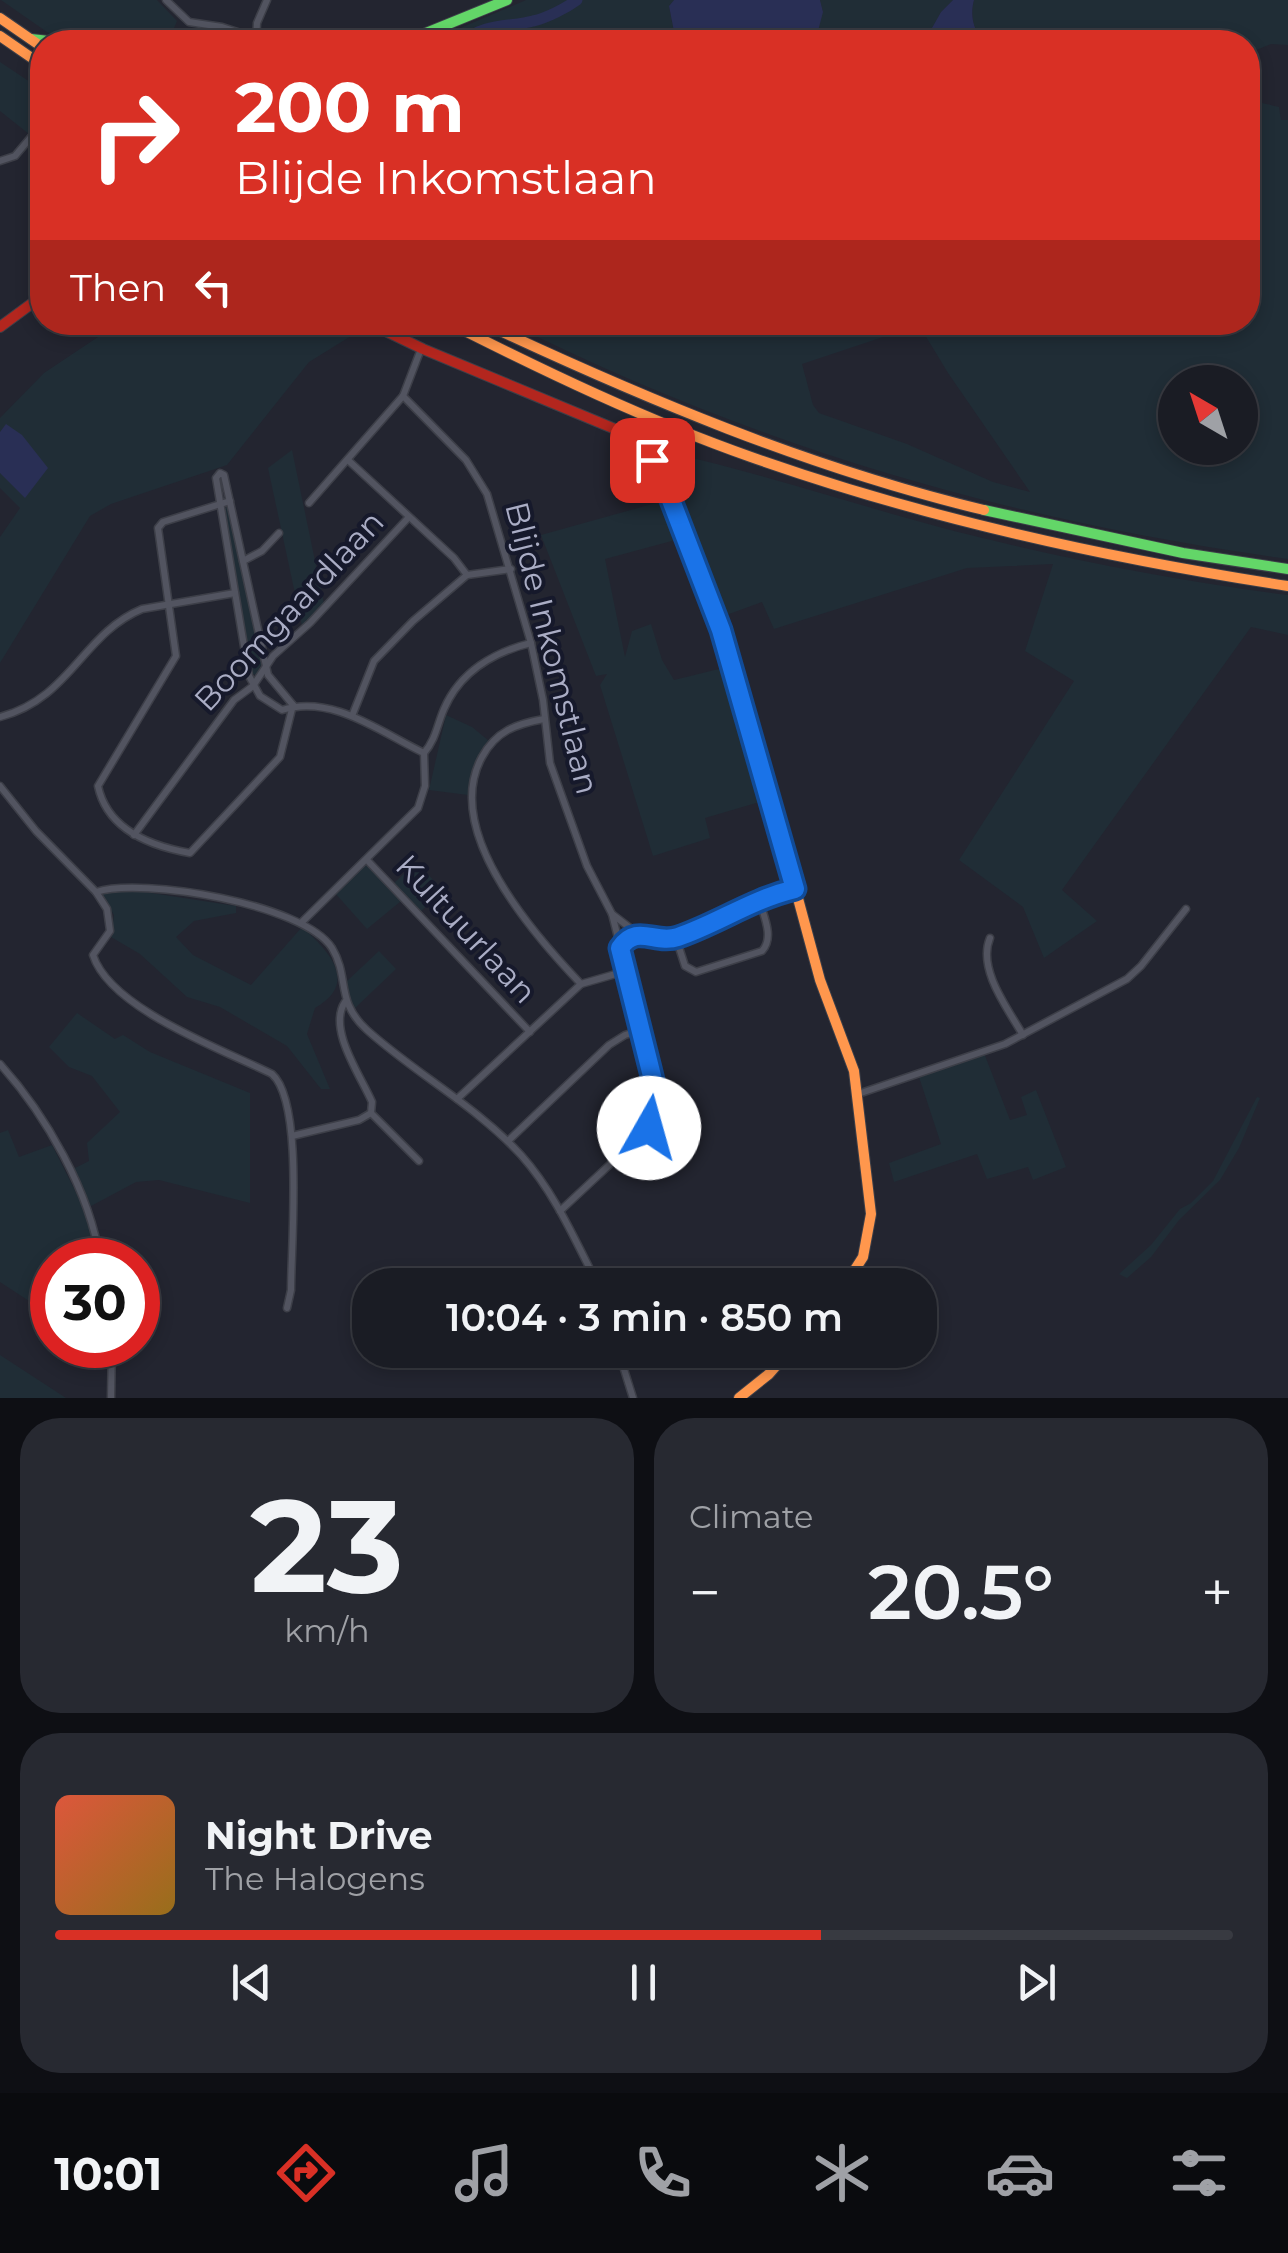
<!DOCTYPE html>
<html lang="en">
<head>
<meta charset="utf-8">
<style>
  body { margin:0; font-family:Montserrat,sans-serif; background:#272931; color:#f1f3f6; height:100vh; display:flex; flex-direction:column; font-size:38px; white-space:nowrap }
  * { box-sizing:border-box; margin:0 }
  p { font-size:32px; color:#9fa1a6 }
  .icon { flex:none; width:55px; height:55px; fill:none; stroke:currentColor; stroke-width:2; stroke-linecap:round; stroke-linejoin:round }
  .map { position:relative; height:1398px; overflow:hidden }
  .side { display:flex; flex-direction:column; gap:20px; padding:20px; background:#0e0f14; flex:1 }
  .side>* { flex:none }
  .top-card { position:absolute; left:30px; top:30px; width:1230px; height:305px; border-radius:40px; box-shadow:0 5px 15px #0003,0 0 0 2px #383a41; background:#d93025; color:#fff; overflow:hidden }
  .needle { width:65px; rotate:321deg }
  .controls { position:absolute; left:1158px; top:365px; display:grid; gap:20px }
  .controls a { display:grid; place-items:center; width:100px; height:100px; border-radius:50%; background:#1a1c24; box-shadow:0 5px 15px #0003,0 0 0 2px #383a41; font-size:50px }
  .speed { position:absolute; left:30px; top:1238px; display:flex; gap:20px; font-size:50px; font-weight:700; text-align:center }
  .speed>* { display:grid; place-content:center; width:130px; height:130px; border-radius:50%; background:#1a1c24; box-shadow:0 5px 15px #0003,0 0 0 2px #383a41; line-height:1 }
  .speed .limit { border:15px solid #d22; background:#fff; color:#111 }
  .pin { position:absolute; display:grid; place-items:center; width:85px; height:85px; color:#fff; margin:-42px; border-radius:20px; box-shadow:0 5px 15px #0006 }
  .me { position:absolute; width:110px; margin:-55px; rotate:7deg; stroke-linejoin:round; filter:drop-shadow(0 0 8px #0008) }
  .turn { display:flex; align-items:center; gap:35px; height:210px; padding:0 40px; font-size:45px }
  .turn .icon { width:130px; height:130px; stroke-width:2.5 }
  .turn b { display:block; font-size:70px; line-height:85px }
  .then { display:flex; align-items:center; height:95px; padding:0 40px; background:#0003; gap:20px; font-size:38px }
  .big { font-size:75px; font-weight:600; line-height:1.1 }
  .side .tile { flex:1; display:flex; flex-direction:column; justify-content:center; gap:15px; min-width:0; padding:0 35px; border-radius:40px; background:#272931 }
  .side .dial { align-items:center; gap:0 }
  .dial b { font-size:130px; line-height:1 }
  .song { display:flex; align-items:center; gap:30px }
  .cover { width:120px; height:120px; border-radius:15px; background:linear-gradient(135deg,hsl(10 70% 55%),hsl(40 70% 35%)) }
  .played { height:10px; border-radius:5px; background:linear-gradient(90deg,#d93025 65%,#383a41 65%) }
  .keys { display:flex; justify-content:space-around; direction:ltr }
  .heat { display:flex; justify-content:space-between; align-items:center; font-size:55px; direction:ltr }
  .side .tiles { flex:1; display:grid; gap:20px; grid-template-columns:1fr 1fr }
  .tile:last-child { grid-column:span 2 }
  .trip { position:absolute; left:352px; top:1268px; width:585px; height:100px; border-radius:40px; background:#1a1c24; box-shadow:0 5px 15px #0003,0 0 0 2px #383a41; font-weight:600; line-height:100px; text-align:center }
  .menu { display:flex; height:160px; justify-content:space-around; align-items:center; background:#0a0b0e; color:#9fa1a6 }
  .menu .icon { width:70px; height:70px }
  .menu .active { color:#d93025 }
  .menu b { font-size:45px; color:#f1f3f6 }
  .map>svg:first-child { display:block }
  .green { fill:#202d36; fill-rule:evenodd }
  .water { fill:#292f55 }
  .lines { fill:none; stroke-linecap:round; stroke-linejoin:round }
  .river { stroke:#292f55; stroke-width:11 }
  .street-casing { stroke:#3d3f48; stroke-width:9 }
  .fast-casing { stroke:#3d3f48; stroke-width:12 }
  .slow-casing { stroke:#3d3f48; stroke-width:12 }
  .jam-casing { stroke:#3d3f48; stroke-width:12 }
  .street { stroke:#525460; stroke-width:6 }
  .fast { stroke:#63d668; stroke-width:10 }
  .slow { stroke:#ff974d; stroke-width:10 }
  .jam { stroke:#b3261e; stroke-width:10 }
  .route-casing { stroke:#114b97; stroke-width:25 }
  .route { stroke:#1a73e8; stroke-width:18 }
  .labels { text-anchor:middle; stroke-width:8; stroke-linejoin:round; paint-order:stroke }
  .street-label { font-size:32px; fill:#aaadc5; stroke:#16192b }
</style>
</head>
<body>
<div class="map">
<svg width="1288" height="1398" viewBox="0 0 1288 1398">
  <rect width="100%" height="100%" fill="#232530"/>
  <g class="green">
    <polygon points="1,0 157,0 177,21 168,42 71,42 47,32"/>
    <polygon points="526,0 674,0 669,6 676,42 428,42"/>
    <polygon points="820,0 953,0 941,12 924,42 798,42 806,41 823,12"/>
    <path d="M974,0h314v45l-17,-1 -22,9 -1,4v-15h-263c-12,-10 -15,-28 -11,-42z"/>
    <polygon points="0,62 42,90 42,117 29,134 0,111"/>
    <path d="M1248,91l14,12 17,4 2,13h7v439c-277,-38 -528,-111 -779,-236l739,-1zM919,325l29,48 82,119 -37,-10 -86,-38 -88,-31 -6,-8 -11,-41zM1240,382v66h-65v-66z"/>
    <polygon points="355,322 364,328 309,362 227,465 111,504 90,516 0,663 0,537 20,508 0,488 0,473 5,475 6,425 0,432 0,418 44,373 119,323"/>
    <polygon points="292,450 324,604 302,626 268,468"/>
    <path d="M671,453c97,22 191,54 287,79 108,27 219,49 330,63v40l-37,-8 -189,263 35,31 -53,37 -21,-51 -64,-47 115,-179 -49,-30 28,-87 -86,4 -193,61 -12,-27 -41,15 -64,-155z"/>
    <polygon points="663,501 679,539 605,559 625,657 632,631 651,624 662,660 674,680 723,668 763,801 705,818 710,838 653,856 600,685 607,674 596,676 541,535"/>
    <polygon points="229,506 262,663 256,675 250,673 223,509"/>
    <polygon points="446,715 472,727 489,741 474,765 468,795 429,790"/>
    <polygon points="417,862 443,891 421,911 394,883"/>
    <polygon points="367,864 401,901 367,929 335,893"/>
    <path d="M125,889l111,17v7l-42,8 -18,16 17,18 58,30 51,-58c28,25 57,56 13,81l-8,26 23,55h-9l-34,-43 -67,-39 -33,-10 -47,-43 -29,-17 3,-22 -13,-21z"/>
    <polygon points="379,951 396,969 355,1008 348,997 346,982"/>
    <polygon points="77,1013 115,1039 123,1035 150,1052 250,1093 250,1203 159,1180 136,1182 91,1206 71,1170 89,1161 87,1143 120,1112 92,1076 69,1067 49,1047"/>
    <polygon points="984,1053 1010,1120 1027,1115 1021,1097 1036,1090 1066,1167 1033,1180 1028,1167 987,1179 977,1154 894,1182 889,1163 941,1144 919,1077"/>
    <polygon points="1257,1097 1260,1098 1239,1148 1220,1180 1179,1220 1151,1257 1127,1278 1119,1274 1151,1245 1180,1209 1191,1203 1213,1181"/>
    <polygon points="8,1130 19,1157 52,1145 91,1222 96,1251 76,1244 71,1260 52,1260 52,1316 0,1282 0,1133"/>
    <polygon points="0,1355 66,1398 0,1398"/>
  </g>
  <g class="water">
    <polygon points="674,0 820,0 823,12 818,31 798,42 676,42 669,6"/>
    <path d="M953,0h21c-4,14 -1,32 11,42h-61l17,-30z"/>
    <polygon points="6,424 22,435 48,468 25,498 0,473 0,432"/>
  </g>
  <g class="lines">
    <path class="river" d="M465,42c15,-19 47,-15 68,-21 14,-3 33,-13 44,-21"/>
    <defs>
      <g id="street">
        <polyline points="166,0 189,22 222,27 256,38"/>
        <polyline points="256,42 257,23 267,0"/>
        <polyline points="0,161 15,156 42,124"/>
        <polyline points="403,396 466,460 487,494 531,643 543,700 550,763 587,866 612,914 638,934 669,939 753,901 795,889"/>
        <polyline points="349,461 454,558 467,575"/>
        <path d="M230,501l-67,21 -5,6 18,128 -78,130c9,43 52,60 92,67l90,-96 13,-52"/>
        <polyline points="309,503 403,396 421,349"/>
        <polyline points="243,561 262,551 279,533"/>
        <path d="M293,705l-25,-30 -44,-200 -4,-2 -4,5 33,198 11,20 22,14c50,-16 98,22 142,43"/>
        <polyline points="352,716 374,661 413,621 467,575 511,569"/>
        <path d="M0,717c71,-19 82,-83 142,-108l93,-16"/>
        <path d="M544,719c-28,5 -48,12 -62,38 -40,73 51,177 99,227"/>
        <path d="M0,786l36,45 60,61 11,17 3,22 -17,24c17,54 131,95 179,119 32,28 19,171 19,216l-4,18"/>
        <polyline points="134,835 234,700 253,686 273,656 310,623 409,517"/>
        <polyline points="367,860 530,1032"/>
        <path d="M96,892c46,-15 208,12 236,56 18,30 3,53 35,82 49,44 109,76 154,125 34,38 54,85 77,130"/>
        <path d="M301,923l117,-115 7,-22 -1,-33c12,-14 13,-28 20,-44 16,-37 50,-57 87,-66"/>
        <path d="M676,938l9,28 11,6 66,-21c13,-14 1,-36 -3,-52"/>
        <path d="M990,938c-13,31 18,71 33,97"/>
        <path d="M345,1002c-18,27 16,74 27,100l-1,11 48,48"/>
        <path d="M0,1064c46,51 90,128 100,196"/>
        <polyline points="858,1094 1005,1044 1127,979 1141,966 1186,909"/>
        <polyline points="457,1099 581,984 626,971"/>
        <polyline points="292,1136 359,1120 371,1113"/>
        <polyline points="508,1141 609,1045 625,1035 641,1030"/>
        <polyline points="560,1211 649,1128 658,1110 656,1088 612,914"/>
        <polyline points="618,1350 633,1398"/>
        <polyline points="111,1398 112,1345"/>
      </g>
      <g id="fast">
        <polyline points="31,39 58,42"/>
        <polyline points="404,42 507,0"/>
        <polyline points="984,510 1183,553 1288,569"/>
      </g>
      <g id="slow">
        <polyline points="0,18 42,47"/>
        <polyline points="0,36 42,65"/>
        <path d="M447,322c99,50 199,98 304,135 175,62 354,101 537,129"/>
        <path d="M481,322c162,76 328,146 503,188"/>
        <polyline points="710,598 766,780 820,980 854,1071 871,1214 863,1257 845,1285"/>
        <polyline points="739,1398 769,1374 790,1350"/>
      </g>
      <g id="jam">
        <polyline points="367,322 423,349 615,429 641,447 659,471 710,598"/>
        <polyline points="0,327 42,296"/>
      </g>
    </defs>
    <use href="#street" class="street-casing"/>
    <use href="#fast" class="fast-casing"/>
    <use href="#slow" class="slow-casing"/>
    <use href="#jam" class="jam-casing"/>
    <use href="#street" class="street"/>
    <use href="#fast" class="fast"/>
    <use href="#slow" class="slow"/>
    <use href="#jam" class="jam"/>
  </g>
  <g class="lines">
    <defs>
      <path id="route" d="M649,1128l6,-9 3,-19 -38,-152c17,-25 35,-3 58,-11 41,-14 72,-37 117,-48l-74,-259 -57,-148 -12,-22"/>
    </defs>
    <use href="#route" class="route-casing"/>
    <use href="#route" class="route"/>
  </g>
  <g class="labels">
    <g class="street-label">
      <text transform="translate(289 611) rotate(-47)" y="11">Boomgaardlaan</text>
      <text transform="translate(552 648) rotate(76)" y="11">Blijde Inkomstlaan</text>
      <text transform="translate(466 929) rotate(47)" y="11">Kultuurlaan</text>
    </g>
  </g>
</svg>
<div class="controls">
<a><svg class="needle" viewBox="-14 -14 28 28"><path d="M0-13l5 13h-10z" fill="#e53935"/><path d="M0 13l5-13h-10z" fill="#9fa1a6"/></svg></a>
</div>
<div class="speed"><div class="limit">30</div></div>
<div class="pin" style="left:652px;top:460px;background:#d93025"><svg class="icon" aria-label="arrive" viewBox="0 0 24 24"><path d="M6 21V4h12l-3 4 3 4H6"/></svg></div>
<svg class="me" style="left:649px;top:1128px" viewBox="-20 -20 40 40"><circle r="19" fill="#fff"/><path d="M0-13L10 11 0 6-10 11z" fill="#1a73e8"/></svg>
<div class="trip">10:04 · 3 min · 850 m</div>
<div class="top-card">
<div class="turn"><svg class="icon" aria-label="right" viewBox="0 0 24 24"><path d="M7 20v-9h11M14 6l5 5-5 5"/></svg><div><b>200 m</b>Blijde Inkomstlaan</div></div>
<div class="then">Then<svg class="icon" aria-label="left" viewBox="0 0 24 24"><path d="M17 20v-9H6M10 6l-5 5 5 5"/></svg></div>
</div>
</div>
<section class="side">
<div class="tiles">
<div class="tile dial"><b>23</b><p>km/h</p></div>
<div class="tile"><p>Climate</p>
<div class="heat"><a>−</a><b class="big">20.5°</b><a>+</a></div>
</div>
<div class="tile">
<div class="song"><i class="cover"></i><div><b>Night Drive</b><p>The Halogens</p></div></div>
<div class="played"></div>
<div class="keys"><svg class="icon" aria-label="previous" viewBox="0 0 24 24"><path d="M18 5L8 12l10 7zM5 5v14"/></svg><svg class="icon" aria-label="pause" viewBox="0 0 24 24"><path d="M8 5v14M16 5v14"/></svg><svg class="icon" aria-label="next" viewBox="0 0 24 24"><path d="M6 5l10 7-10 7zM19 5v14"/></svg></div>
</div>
</div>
</section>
<nav class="menu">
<b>10:01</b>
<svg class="icon active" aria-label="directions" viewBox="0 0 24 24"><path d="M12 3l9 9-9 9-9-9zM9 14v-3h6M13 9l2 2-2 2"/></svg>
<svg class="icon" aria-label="music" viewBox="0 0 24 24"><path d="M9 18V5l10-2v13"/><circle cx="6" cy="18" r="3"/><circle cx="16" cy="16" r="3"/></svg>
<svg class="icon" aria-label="phone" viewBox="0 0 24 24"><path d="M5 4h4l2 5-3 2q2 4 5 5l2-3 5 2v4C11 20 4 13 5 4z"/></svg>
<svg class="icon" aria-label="climate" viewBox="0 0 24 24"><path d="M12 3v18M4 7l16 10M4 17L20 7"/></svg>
<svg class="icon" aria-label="car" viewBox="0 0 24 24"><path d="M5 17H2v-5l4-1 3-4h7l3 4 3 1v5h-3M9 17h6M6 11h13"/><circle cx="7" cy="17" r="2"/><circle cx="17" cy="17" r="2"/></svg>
<svg class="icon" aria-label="filters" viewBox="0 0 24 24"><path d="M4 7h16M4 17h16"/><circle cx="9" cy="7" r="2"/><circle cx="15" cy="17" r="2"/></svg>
</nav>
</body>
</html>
